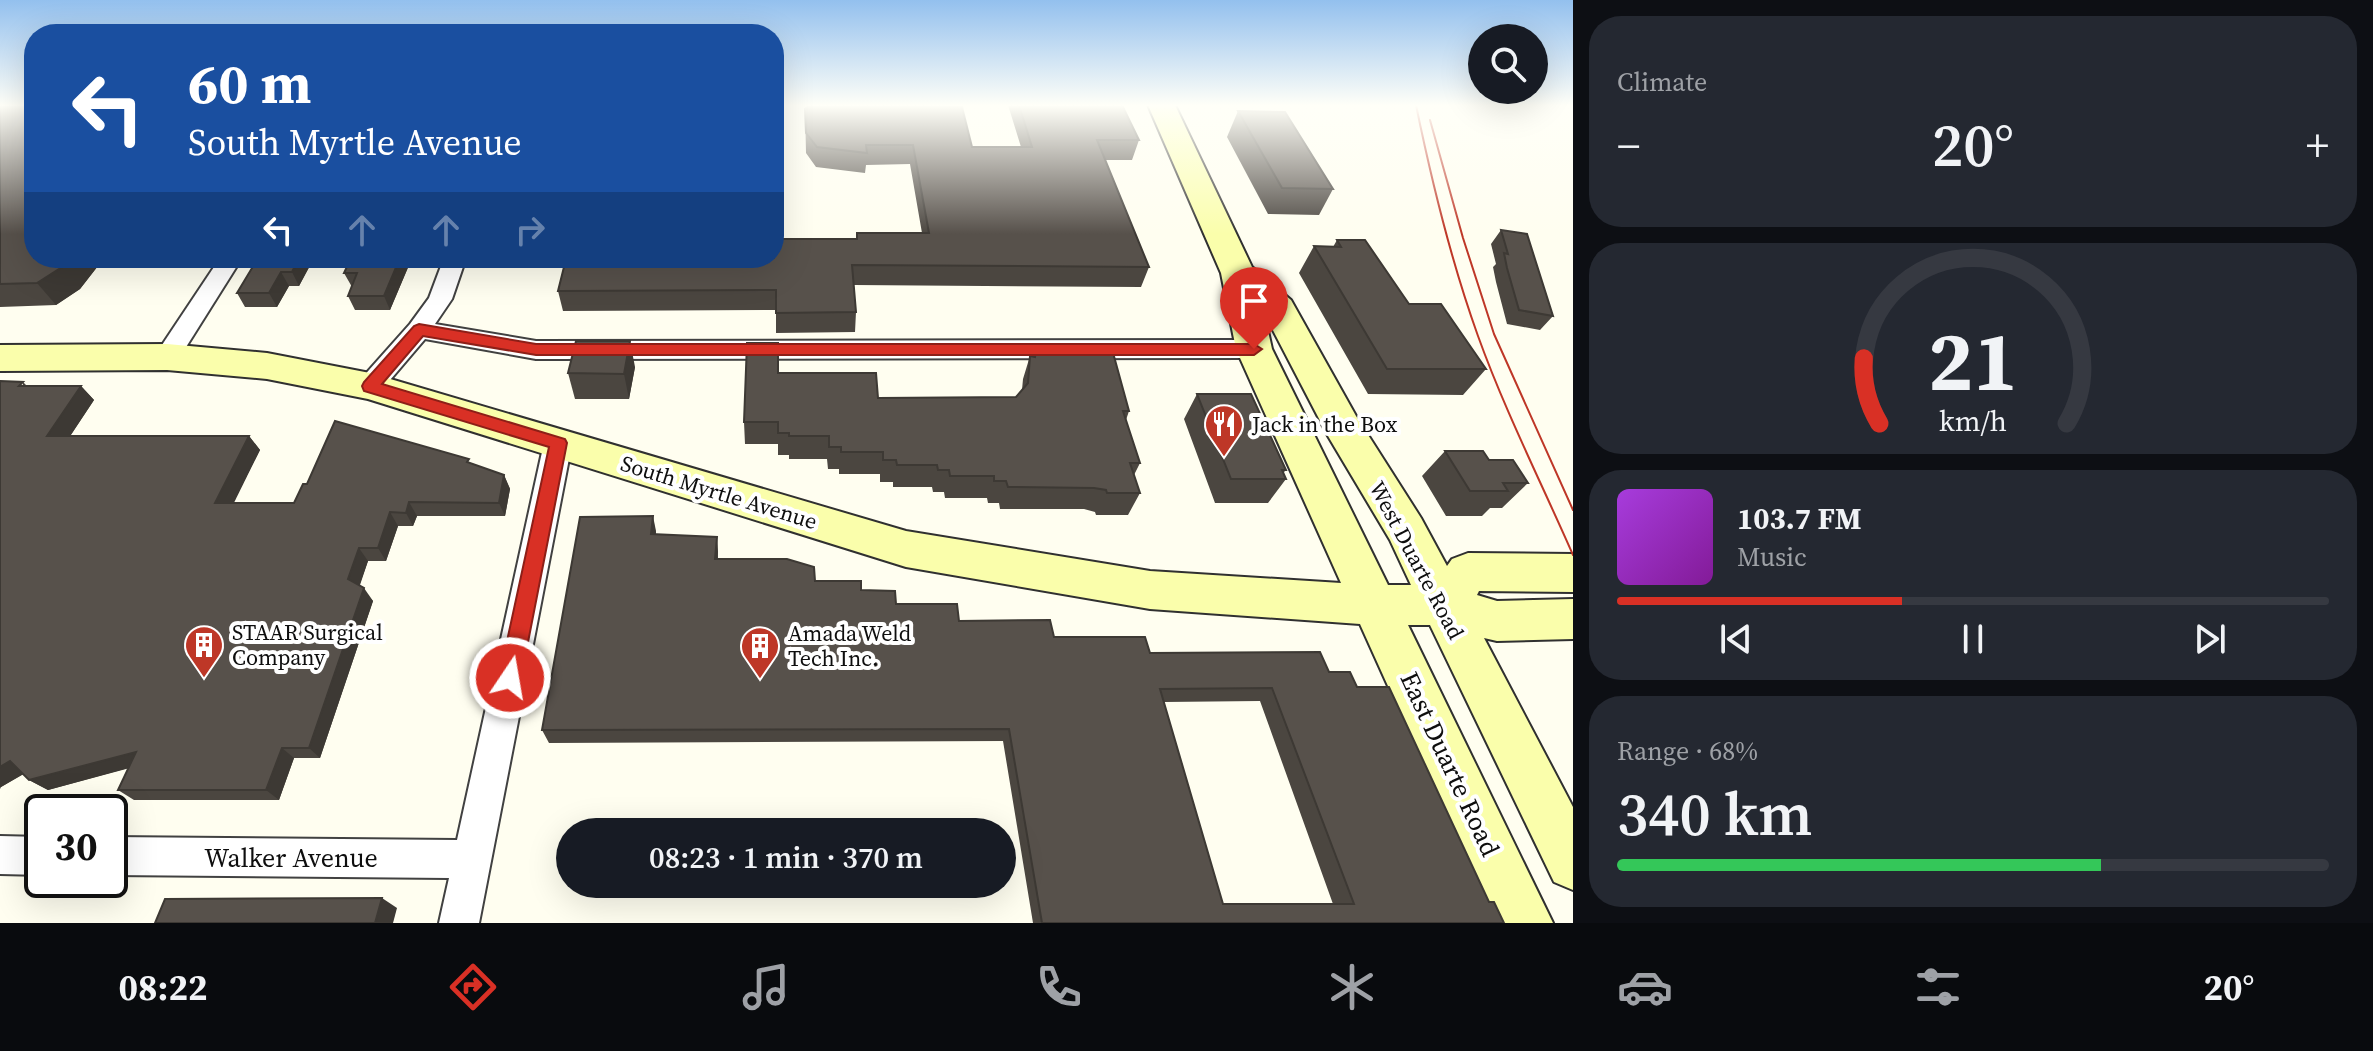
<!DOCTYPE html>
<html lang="en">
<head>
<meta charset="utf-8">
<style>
  body { margin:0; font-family:"Source Serif 4",serif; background:#242831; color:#f1f3f6; height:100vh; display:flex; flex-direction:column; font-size:30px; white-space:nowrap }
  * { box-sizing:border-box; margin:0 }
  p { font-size:26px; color:#9ea1a6 }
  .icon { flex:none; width:44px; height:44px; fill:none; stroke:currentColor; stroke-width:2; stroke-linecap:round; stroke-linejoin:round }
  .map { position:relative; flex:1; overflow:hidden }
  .drawer { display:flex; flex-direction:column; gap:16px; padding:16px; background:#0d0f14; width:800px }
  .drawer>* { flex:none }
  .top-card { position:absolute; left:24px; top:24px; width:760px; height:244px; border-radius:32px; box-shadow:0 8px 32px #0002; background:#1a4fa0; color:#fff; overflow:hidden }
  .buttons { position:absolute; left:1468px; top:24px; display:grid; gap:16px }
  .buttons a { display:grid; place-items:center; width:80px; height:80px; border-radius:50%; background:#171b24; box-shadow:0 8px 32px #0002; font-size:40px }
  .speed { position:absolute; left:24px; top:794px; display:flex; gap:16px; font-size:40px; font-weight:700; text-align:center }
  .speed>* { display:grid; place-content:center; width:104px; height:104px; border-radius:50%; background:#171b24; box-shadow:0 8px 32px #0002; line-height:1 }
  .speed .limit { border:4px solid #111; border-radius:12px; background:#fff; color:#111 }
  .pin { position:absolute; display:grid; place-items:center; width:68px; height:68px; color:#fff; margin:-82px -34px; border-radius:50% 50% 50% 0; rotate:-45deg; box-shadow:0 0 8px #0007 }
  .pin .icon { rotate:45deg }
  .me { position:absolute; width:88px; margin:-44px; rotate:12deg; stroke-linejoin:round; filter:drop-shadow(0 0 6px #0008) }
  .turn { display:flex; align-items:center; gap:28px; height:168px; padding:0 32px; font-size:36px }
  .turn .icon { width:104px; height:104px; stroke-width:2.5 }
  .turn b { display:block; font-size:56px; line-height:68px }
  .lanes { display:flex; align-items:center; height:76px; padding:0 32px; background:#0003; justify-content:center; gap:40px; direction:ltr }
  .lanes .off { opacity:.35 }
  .big { font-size:60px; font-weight:600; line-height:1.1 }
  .drawer .card { flex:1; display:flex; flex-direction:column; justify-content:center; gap:12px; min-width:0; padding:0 28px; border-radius:32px; background:#242831 }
  .drawer .dial { align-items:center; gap:0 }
  .dial svg { height:208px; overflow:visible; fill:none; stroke:#363941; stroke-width:7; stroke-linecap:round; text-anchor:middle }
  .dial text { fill:#f1f3f6; stroke:none }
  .song { display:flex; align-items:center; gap:24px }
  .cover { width:96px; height:96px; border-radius:12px; background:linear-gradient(135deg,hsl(280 70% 55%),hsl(290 70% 35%)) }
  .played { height:8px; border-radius:4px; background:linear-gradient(90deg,#d93025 40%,#363941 40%) }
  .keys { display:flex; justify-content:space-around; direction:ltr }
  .heat { display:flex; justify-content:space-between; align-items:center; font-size:44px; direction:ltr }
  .charge { height:12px; border-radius:6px; background:linear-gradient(90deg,#34c759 68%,#363941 0) }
  .trip { position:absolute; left:556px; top:818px; width:460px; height:80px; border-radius:40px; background:#171b24; box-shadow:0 8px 32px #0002; font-weight:600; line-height:80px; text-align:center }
  .menu { display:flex; height:128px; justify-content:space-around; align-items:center; background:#090b0e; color:#9ea1a6 }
  .menu .icon { width:56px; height:56px }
  .menu .on { color:#d93025 }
  .menu b { font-size:36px; color:#f1f3f6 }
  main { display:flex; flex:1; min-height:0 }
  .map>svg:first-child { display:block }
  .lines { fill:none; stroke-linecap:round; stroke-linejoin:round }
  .street-casing { stroke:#414141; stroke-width:4 }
  .secondary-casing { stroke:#303030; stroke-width:4 }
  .street { fill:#fff; fill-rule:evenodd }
  .secondary { fill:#fafeab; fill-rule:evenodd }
  .tram { stroke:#be3727; stroke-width:2 }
  .wall { fill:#4b4640; fill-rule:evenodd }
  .shaded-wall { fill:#3d3934 }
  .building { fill:#57514b; stroke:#3d3934; stroke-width:2; fill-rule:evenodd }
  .route { fill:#d93025; stroke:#8d1f18; stroke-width:2 }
  .labels { text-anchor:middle; stroke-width:8; stroke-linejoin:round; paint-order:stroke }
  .poi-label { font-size:22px; fill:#0e0e0e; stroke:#fff; text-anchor:start }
  .street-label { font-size:22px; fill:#0e0e0e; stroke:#fff }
  .near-street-label { font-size:26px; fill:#0e0e0e; stroke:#fff }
</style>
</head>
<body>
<main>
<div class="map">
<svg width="1573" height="923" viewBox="0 0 1573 923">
  <rect width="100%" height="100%" fill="#fffef0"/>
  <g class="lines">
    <defs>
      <g id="street">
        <polygon points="220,258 242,258 176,363 167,366 158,363 154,357"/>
        <polygon points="444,258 466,258 452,299 435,324 536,341 1254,340 1263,343 1267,349 1263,355 1254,358 536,359 425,339 379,393 370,395 361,393 357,386 361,379 410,324 429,298"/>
        <polygon points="558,432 568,436 572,443 479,923 439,923 449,878 110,875 110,837 457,840 544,443 548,436"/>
        <polygon points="0,836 42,837 42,875 0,874"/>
      </g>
      <path id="secondary" d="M1148,105h27l77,162 39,33 65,116 65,102 26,48 5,-7 16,-6 105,1v38l-94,-1 -2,4 20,6 76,-2v40l-76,2 -13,-3 89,169v83l-19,-8 -124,-257h-22l145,298h-58l-135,-299 -210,-15 -244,-42 -538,-168 -101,-20 -100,-9 -167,1v-26l167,-1 100,9 103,20 536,158 244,40 191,12 -105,-234 -15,-76zM1264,313l64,123 62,104 21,45h-23l-116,-236z"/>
    </defs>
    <use href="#street" class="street-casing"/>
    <use href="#secondary" class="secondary-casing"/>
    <use href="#street" class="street"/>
    <use href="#secondary" class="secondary"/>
    <g class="tram">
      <path d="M1416,105c16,78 35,156 62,231 27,75 63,146 95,219"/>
      <polyline points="1430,120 1463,238 1494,334 1573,510"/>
    </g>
  </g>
  <g class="wall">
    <polygon points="0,105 34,258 199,258 195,264 101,262 80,289 56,305 0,307"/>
    <polygon points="1008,105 1122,105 1139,140 1132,160 1105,160 1149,267 1141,287 854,285 856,312 855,332 776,333 776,310 563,311 558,291 856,239 857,233 922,233 910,164 866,165 865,173 816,167 806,153 805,109 944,107 972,147 1021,147"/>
    <polygon points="1238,111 1333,189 1319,215 1268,214 1227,137"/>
    <polygon points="1501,230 1553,316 1540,330 1507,324 1496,282 1493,267 1496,264 1491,244"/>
    <polygon points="1337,240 1409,304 1486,369 1463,395 1368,394 1299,273 1314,246 1333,247"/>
    <polygon points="258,258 314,258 299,286 289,286 277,307 245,307 237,293"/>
    <polygon points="412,258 390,310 355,310 348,296 352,287 344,273"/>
    <polygon points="497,258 533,258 531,263 499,264"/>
    <polygon points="1036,350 1129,411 1126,420 1140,463 1134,475 1140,493 1128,515 1096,515 1095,512 1084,509 1000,509 999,503 988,503 987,498 945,498 944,492 933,492 932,487 893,487 893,482 880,482 880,474 839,474 839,469 828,469 827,459 789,459 789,455 778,455 778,444 745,444 744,422 878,398 1016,397 1022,390 1023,379 1030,356 1034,356"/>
    <polygon points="635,367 629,399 575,399 568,373"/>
    <polygon points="23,382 27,386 81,386 94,400 70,436 249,436 260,450 233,503 294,503 471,463 504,475 510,489 505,516 417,516 413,526 398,526 386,561 368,561 359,586 373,601 320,758 294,758 279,800 134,800 118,790 128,768 48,790 29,780 23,774 1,787"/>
    <polygon points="1197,394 1286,470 1283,473 1286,479 1268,503 1215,503 1184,419"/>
    <polygon points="1445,451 1489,460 1528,483 1502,508 1490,508 1482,516 1446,516 1422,476"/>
    <path d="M656,531v3l61,3 1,22 143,31 35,14 63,17 191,32 179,19 28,15 132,215 15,21h-471l-30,-182 -454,2 -7,-13zM1260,701l73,203h-110l-59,-202z"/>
  </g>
  <g class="shaded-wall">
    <polygon points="69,258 98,258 101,262 80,289 56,305 37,283"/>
    <polygon points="190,258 199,258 195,264"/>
    <polygon points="299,258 314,258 299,286 292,272"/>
    <polygon points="400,258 412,258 390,310 384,296"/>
    <polygon points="281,272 289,286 277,307 269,293"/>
    <polygon points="630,341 635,367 629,399 624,374"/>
    <polygon points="81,386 94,400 61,450 47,436"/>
    <polygon points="249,436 260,450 227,517 215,503"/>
    <polygon points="504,475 510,489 505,516 499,503"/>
    <polygon points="409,502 417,516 413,526 406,513"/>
    <polygon points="390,512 398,526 386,561 378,548"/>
    <polygon points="653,516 656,531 655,549 651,534"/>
    <polygon points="717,537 718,552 717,574 715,559"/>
    <polygon points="359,548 368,561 358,591 348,579"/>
    <polygon points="364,588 373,601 320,758 309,748"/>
    <polygon points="282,748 294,758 279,800 266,790"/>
    <polygon points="136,752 152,762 48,790 29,780"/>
    <polygon points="10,761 29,771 1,787 0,789 0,767"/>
    <polygon points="382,898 397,908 393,923 375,923"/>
  </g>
  <g class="building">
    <polygon points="0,105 34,105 34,258 69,258 62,267 37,283 0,284"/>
    <polygon points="810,105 943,105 944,107 962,107 972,147 1032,147 1019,105 1122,105 1139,140 1097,140 1149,267 852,265 856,312 776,313 776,290 558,291 564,267 587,266 588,261 728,261 729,258 774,258 774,246 781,246 781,239 857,239 857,233 929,233 913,145 866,145 867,153 817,147 806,133 805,109"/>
    <polygon points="1238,111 1285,112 1333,189 1282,188"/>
    <polygon points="1501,230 1527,234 1553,316 1519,310 1507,268 1504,253 1508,254"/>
    <polygon points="1337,240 1365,240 1409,304 1441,304 1486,369 1387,369 1314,246 1341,247"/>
    <polygon points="258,258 299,258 292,272 281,272 269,293 237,293"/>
    <polygon points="351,258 400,258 384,296 348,296 357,273 344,273"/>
    <polygon points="576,341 630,341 624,374 568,373"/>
    <polygon points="747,343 778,343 778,373 876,373 878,398 1016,397 1028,383 1030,356 1035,357 1036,350 1112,349 1129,411 1123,411 1140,463 1130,463 1140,493 1107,493 1106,490 1094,488 1008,487 1006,481 994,481 994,476 950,476 949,470 938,470 937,465 897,465 896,460 883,460 883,452 841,452 841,447 829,447 829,436 789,436 789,433 778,433 778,422 744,422"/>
    <polygon points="0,381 23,382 19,386 81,386 47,436 249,436 215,503 294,503 303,484 307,484 335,421 469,459 467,462 504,475 499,503 409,502 406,513 390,512 378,548 359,548 348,579 364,588 309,748 282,748 266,790 118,790 136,752 29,780 10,761 0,767"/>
    <polygon points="1197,394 1251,394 1286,470 1282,470 1286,479 1231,479"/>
    <polygon points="1445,451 1483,451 1489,460 1513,460 1528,483 1503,483 1508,491 1470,491"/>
    <path d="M653,516l-2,18 66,3 -2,22h72l27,8 1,14h46v9l34,1 1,13h61l2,17 91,-1 4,17h91l5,16 170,-1 9,20h21l7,15h32l100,215h5l10,21h-462l-33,-194 -467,1 38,-213zM1272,688l82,216h-131l-63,-215z"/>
    <polygon points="382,898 375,923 155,923 165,899"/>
  </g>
  <linearGradient id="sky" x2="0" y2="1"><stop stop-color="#93c0ee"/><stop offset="0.45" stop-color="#fffff8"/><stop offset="1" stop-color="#fffff8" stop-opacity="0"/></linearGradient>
  <rect width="1573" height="234" fill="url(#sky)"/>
  <polygon class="route" points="419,324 536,344 1254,344 1262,349 1254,355 536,355 423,336 382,384 565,439 567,443 521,678 518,685 510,688 502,685 499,678 549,447 364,391 362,386 364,382 414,326"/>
  <defs>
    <symbol id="restaurant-pin" viewBox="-11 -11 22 30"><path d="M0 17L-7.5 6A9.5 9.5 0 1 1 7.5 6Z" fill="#be3727" stroke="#fff"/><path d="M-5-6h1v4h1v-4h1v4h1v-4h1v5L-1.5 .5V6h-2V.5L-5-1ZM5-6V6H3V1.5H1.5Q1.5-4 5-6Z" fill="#fff"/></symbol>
    <symbol id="building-pin" viewBox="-11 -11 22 30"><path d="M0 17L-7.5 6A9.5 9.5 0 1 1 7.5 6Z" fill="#be3727" stroke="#fff"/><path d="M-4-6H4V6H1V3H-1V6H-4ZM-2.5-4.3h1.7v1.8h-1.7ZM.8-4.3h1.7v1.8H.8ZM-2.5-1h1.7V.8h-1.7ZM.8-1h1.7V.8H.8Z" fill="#fff"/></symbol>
  </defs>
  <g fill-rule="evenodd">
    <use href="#restaurant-pin" x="1202" y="402" width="44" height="60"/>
    <use href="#building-pin" x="182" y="623" width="44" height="60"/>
    <use href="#building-pin" x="738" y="624" width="44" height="60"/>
  </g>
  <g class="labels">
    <g class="poi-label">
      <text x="1252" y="432">Jack in the Box</text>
      <text x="232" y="640">STAAR Surgical<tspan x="232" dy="25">Company</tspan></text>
      <text x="788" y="641">Amada Weld<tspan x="788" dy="25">Tech Inc.</tspan></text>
    </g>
    <g class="street-label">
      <text transform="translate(719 492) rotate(17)" y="8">South Myrtle Avenue</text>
      <text transform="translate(1417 560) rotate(62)" y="8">West Duarte Road</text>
    </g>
    <g class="near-street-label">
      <text transform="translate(1450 764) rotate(65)" y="9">East Duarte Road</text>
      <text x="291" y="867">Walker Avenue</text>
    </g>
  </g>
</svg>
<div class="buttons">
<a><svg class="icon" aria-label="search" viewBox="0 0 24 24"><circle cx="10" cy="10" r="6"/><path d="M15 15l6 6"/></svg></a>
</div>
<div class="speed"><div class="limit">30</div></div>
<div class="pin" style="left:1254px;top:349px;background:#d93025"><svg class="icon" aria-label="arrive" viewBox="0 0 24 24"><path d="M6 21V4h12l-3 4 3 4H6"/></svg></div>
<svg class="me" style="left:510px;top:678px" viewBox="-20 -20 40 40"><circle r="17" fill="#d93025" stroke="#fff" stroke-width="3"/><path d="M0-11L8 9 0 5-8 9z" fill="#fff"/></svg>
<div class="trip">08:23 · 1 min · 370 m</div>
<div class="top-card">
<div class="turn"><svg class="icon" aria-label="left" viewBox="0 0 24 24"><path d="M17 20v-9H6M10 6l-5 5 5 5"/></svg><div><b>60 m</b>South Myrtle Avenue</div></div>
<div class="lanes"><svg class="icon" aria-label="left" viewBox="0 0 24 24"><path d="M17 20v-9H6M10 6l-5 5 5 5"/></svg><svg class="icon off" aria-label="ahead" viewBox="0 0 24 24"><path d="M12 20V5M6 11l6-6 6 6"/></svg><svg class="icon off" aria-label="ahead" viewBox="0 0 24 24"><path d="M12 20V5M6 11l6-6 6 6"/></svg><svg class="icon off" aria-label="right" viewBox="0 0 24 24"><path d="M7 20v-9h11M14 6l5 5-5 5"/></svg></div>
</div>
</div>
<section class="drawer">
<div class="card"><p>Climate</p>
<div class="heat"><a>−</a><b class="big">20°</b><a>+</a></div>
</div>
<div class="card dial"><svg viewBox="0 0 100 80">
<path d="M14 69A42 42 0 1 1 86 69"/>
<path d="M14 69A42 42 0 0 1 8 44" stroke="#d93025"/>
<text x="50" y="56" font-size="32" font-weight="700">21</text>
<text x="50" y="72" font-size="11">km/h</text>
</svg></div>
<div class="card">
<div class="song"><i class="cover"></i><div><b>103.7 FM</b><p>Music</p></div></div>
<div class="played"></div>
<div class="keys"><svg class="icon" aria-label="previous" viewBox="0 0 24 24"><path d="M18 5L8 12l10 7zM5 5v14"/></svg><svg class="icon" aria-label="pause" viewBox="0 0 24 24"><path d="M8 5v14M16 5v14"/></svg><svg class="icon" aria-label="next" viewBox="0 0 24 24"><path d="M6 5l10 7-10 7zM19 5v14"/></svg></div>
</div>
<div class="card"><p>Range · 68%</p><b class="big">340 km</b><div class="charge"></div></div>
</section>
</main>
<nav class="menu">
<b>08:22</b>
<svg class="icon on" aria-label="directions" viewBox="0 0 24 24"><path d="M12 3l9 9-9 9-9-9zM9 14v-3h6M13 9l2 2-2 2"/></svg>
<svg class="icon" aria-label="music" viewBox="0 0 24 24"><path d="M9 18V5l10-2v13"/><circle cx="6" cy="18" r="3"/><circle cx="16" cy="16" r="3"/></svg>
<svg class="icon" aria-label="phone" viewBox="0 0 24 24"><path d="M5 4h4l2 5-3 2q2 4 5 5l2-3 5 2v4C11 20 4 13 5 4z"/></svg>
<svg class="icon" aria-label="climate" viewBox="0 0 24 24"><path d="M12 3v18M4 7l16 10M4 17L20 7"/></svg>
<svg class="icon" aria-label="car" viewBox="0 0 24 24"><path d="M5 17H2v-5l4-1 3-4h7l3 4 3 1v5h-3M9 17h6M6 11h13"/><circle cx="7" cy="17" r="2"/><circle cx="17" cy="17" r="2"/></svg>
<svg class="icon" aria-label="filters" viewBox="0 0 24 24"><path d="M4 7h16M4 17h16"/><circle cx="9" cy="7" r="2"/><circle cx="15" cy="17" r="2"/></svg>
<b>20°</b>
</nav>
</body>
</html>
